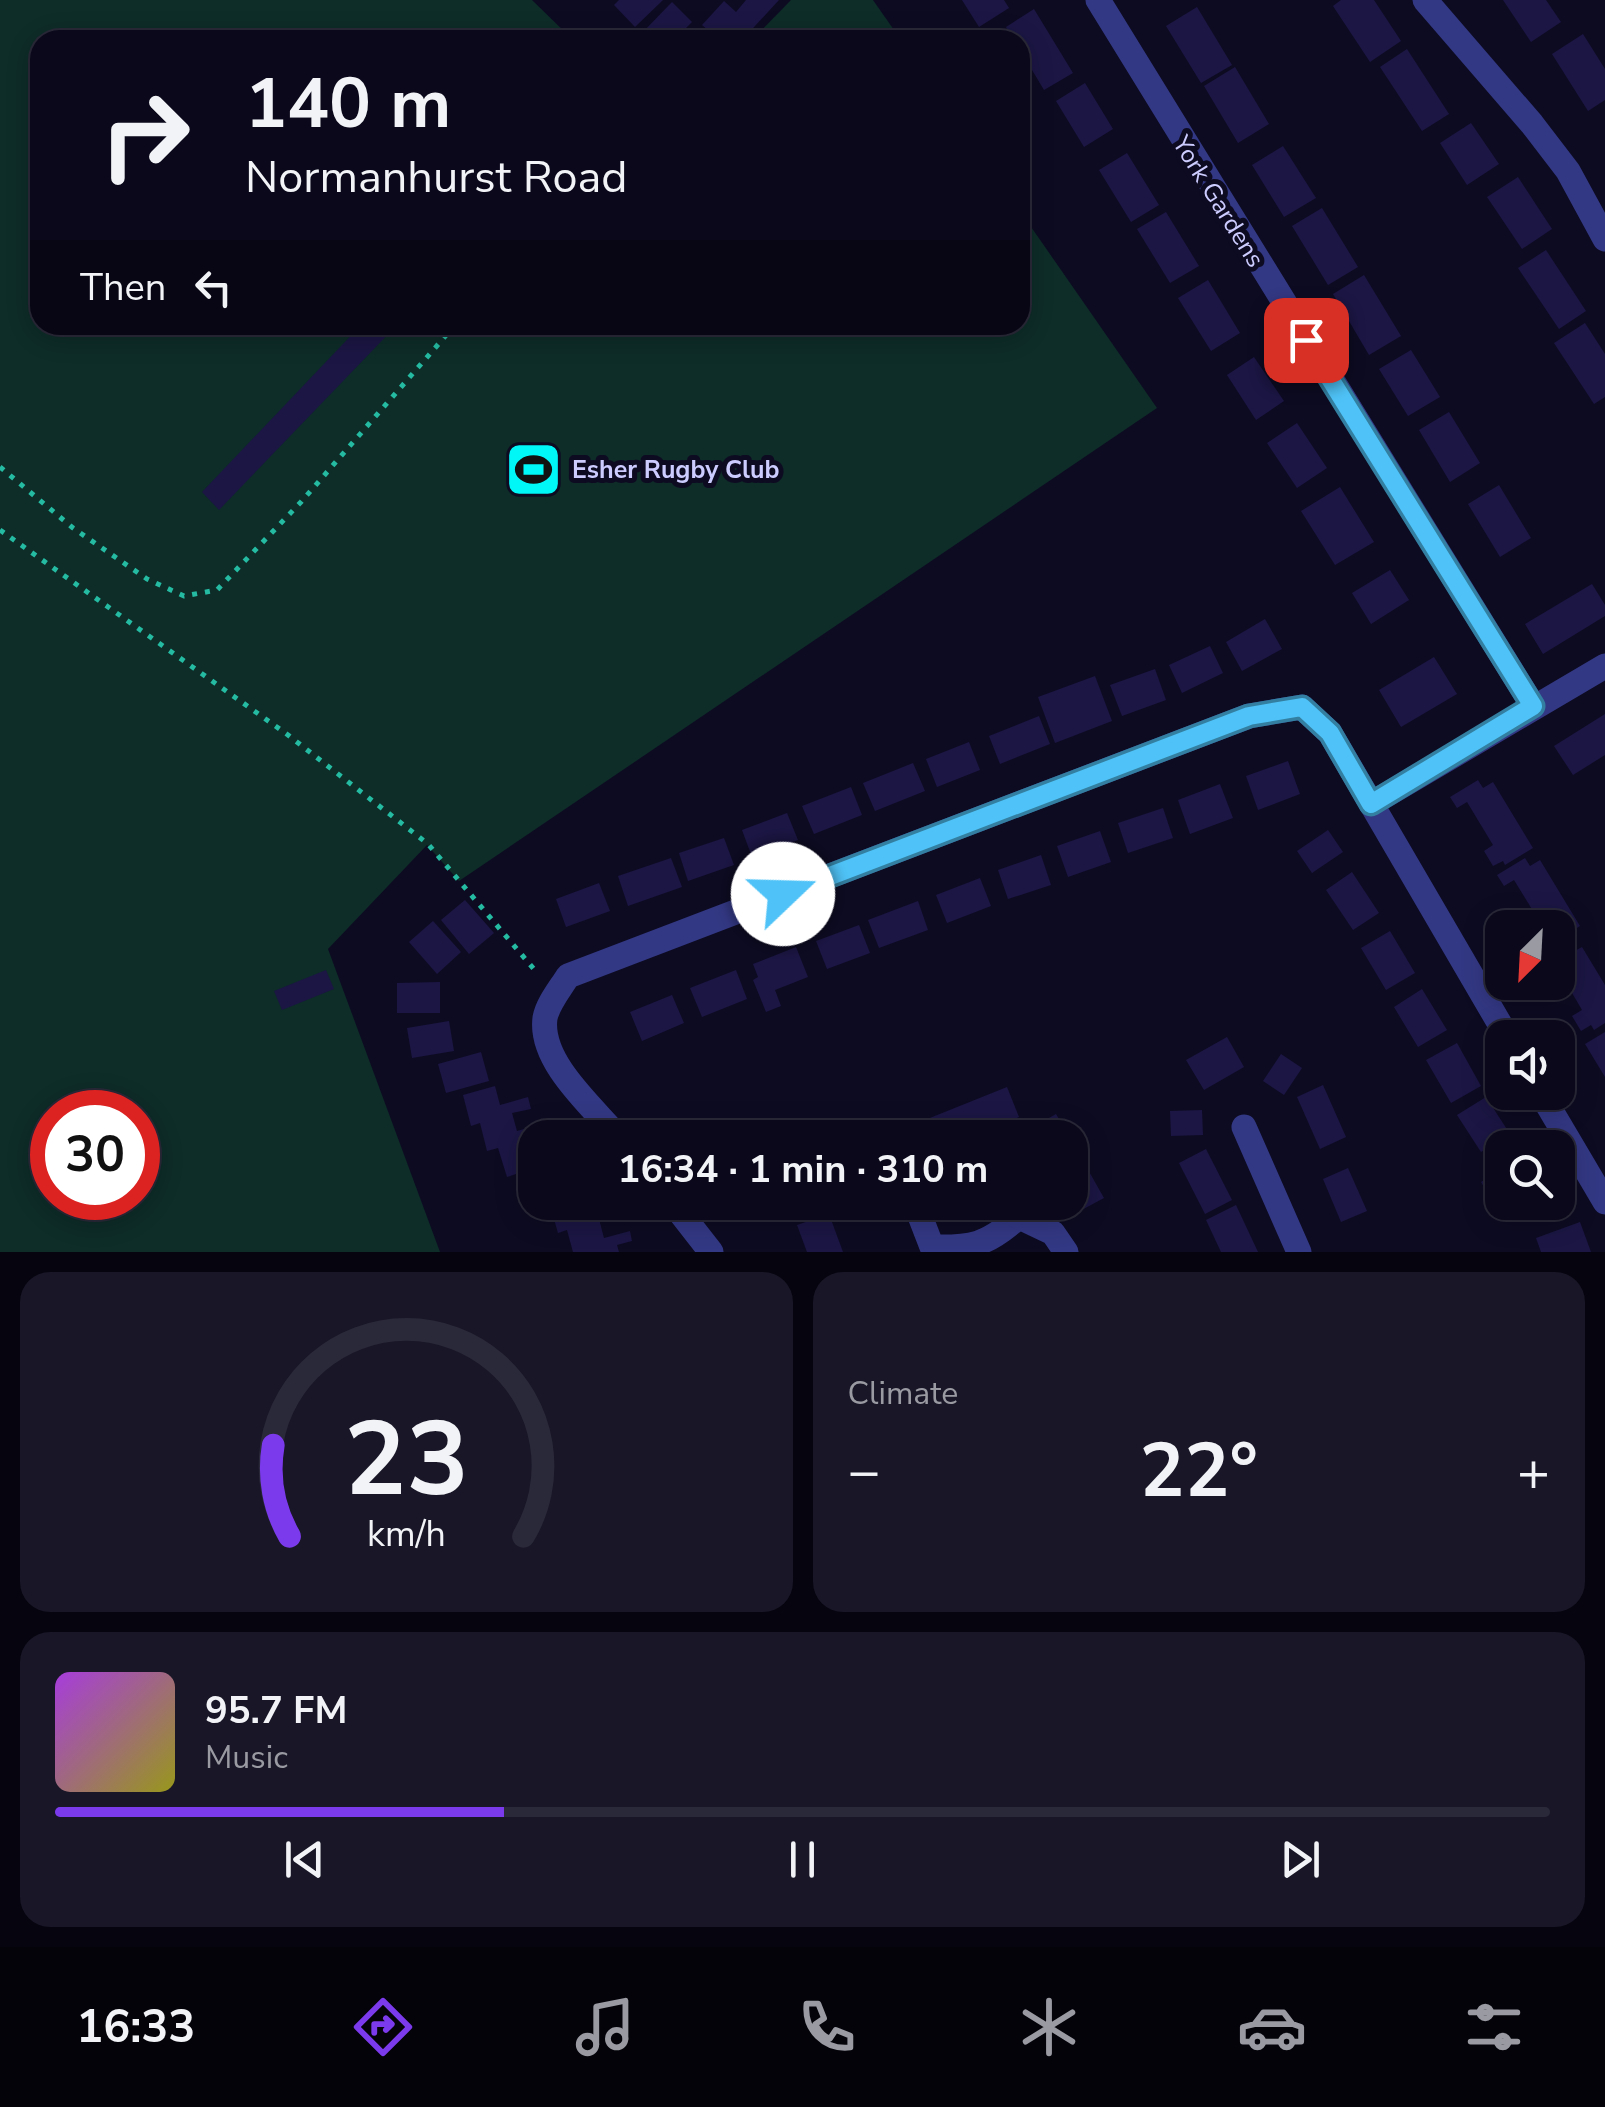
<!DOCTYPE html>
<html lang="en">
<head>
<meta charset="utf-8">
<style>
  body { margin:0; font-family:"Nunito Sans",sans-serif; background:#181627; color:#f1f3f6; height:100vh; display:flex; flex-direction:column; font-size:38px; white-space:nowrap }
  * { box-sizing:border-box; margin:0 }
  p { font-size:32px; color:#999aa2 }
  .icon { flex:none; width:55px; height:55px; fill:none; stroke:currentColor; stroke-width:2; stroke-linecap:round; stroke-linejoin:round }
  .map { position:relative; height:1252px; overflow:hidden }
  .details { display:flex; flex-direction:column; gap:20px; padding:20px; background:#06040e; flex:1 }
  .details>* { flex:none }
  .hud { position:absolute; left:30px; top:30px; width:1000px; height:305px; border-radius:30px; box-shadow:0 5px 25px #0003,0 0 0 2px #2a2939; background:#0a081a; color:#f1f3f6; overflow:hidden }
  .needle { width:65px; rotate:204deg }
  .buttons { position:absolute; left:1485px; top:910px; display:grid; gap:20px }
  .buttons a { display:grid; place-items:center; width:90px; height:90px; border-radius:20px; background:#0a081a; box-shadow:0 5px 25px #0003,0 0 0 2px #2a2939; font-size:50px }
  .speed { position:absolute; left:30px; top:1090px; display:flex; gap:20px; font-size:50px; font-weight:700; text-align:center }
  .speed>* { display:grid; place-content:center; width:130px; height:130px; border-radius:50%; background:#0a081a; box-shadow:0 5px 25px #0003,0 0 0 2px #2a2939; line-height:1 }
  .speed .limit { border:15px solid #d22; background:#fff; color:#111 }
  .pin { position:absolute; display:grid; place-items:center; width:85px; height:85px; color:#fff; margin:-42px; border-radius:20px; box-shadow:0 5px 15px #0006 }
  .me { position:absolute; width:110px; margin:-55px; rotate:69deg; stroke-linejoin:round; filter:drop-shadow(0 0 8px #0008) }
  .turn { display:flex; align-items:center; gap:35px; height:210px; padding:0 50px; font-size:45px }
  .turn .icon { width:130px; height:130px; stroke-width:2.5 }
  .turn b { display:block; font-size:70px; line-height:85px }
  .then { display:flex; align-items:center; height:95px; padding:0 50px; background:#0003; gap:20px; font-size:38px }
  .big { font-size:75px; font-weight:700; line-height:1.1 }
  .details .tile { flex:1; display:flex; flex-direction:column; justify-content:center; gap:15px; min-width:0; padding:0 35px; border-radius:30px; background:#181627 }
  .details .dial { align-items:center; gap:0 }
  .dial svg { height:260px; overflow:visible; fill:none; stroke:#2a2939; stroke-width:7; stroke-linecap:round; text-anchor:middle }
  .dial text { fill:#f1f3f6; stroke:none }
  .song { display:flex; align-items:center; gap:30px }
  .cover { width:120px; height:120px; border-radius:15px; background:linear-gradient(135deg,hsl(280 70% 55%),hsl(60 70% 35%)) }
  .played { height:10px; border-radius:5px; background:linear-gradient(90deg,#7c3aed 30%,#2a2939 30%) }
  .keys { display:flex; justify-content:space-around; direction:ltr }
  .heat { display:flex; justify-content:space-between; align-items:center; font-size:55px; direction:ltr }
  .details .tiles { flex:1; display:grid; gap:20px; grid-template-columns:1fr 1fr }
  .tile:last-child { grid-column:span 2 }
  .trip { position:absolute; left:518px; top:1120px; width:570px; height:100px; border-radius:30px; background:#0a081a; box-shadow:0 5px 25px #0003,0 0 0 2px #2a2939; font-weight:700; line-height:100px; text-align:center }
  .tabs { display:flex; height:160px; justify-content:space-around; align-items:center; background:#04030a; color:#999aa2 }
  .tabs .icon { width:70px; height:70px }
  .tabs .active { color:#7c3aed }
  .tabs b { font-size:45px; color:#f1f3f6 }
  .map>svg:first-child { display:block }
  .green { fill:#0e2c28; fill-rule:evenodd }
  .building { fill:#1b1644 }
  .lines { fill:none; stroke-linecap:round; stroke-linejoin:round }
  .path { stroke:#24bba2; stroke-width:5; stroke-dasharray:5 8; stroke-linecap:butt }
  .service { stroke:#333884; stroke-width:12 }
  .minor { stroke:#333884; stroke-width:25 }
  .route-casing { stroke:#337fa1; stroke-width:25 }
  .route { stroke:#4fc3f7; stroke-width:18 }
  .labels { text-anchor:middle; stroke-width:10; stroke-linejoin:round; paint-order:stroke }
  .street-label { font-size:25px; fill:#cdccff; stroke:#0d0b22 }
  .poi-label { font-size:25px; font-weight:bold; fill:#cdccff; stroke:#0d0b22; text-anchor:start }
</style>
</head>
<body>
<div class="map">
<svg width="1605" height="1252" viewBox="0 0 1605 1252">
  <rect width="100%" height="100%" fill="#0d0b22"/>
  <g class="green">
    <path d="M0,0h532l41,40h-533v285h980v-114l137,197 -698,473 -32,-36 -99,104 112,303h-440zM52,1112h86v86h-86z"/>
    <polygon points="791,0 873,0 901,40 752,40"/>
  </g>
  <g class="building">
    <polygon points="619,0 663,0 635,27 614,5"/>
    <polygon points="746,0 779,0 742,40 719,40 702,25 724,1 736,12"/>
    <polygon points="962,0 1004,0 1009,8 979,27"/>
    <polygon points="1341,0 1374,0 1401,41 1370,62 1333,6"/>
    <polygon points="1503,0 1546,0 1561,22 1531,42"/>
    <polygon points="672,2 692,22 674,40 651,40 643,32"/>
    <polygon points="1197,7 1232,65 1201,83 1166,26"/>
    <polygon points="1034,9 1073,73 1044,90 1020,50 1020,40 1014,40 1006,27"/>
    <polygon points="1583,34 1605,69 1605,100 1588,111 1552,54"/>
    <polygon points="1407,49 1449,114 1422,131 1380,67"/>
    <polygon points="1235,67 1269,124 1238,143 1204,86"/>
    <polygon points="1085,83 1113,129 1084,147 1056,101"/>
    <polygon points="1471,123 1499,164 1467,185 1440,143"/>
    <polygon points="1283,146 1316,198 1284,217 1252,165"/>
    <polygon points="1127,153 1159,205 1131,222 1099,170"/>
    <polygon points="1518,177 1552,229 1522,249 1487,197"/>
    <polygon points="1322,208 1358,267 1328,285 1292,226"/>
    <polygon points="1166,212 1199,266 1170,283 1137,229"/>
    <polygon points="1546,250 1586,311 1559,329 1518,268"/>
    <polygon points="1364,275 1401,336 1369,355 1333,294"/>
    <polygon points="1208,280 1240,333 1211,351 1178,298"/>
    <polygon points="1585,323 1605,354 1605,397 1594,404 1554,343"/>
    <polygon points="361,325 397,325 219,510 202,492"/>
    <polygon points="1411,350 1440,397 1408,416 1379,369"/>
    <polygon points="1254,357 1284,401 1256,420 1227,375"/>
    <polygon points="1449,412 1480,463 1450,482 1419,430"/>
    <polygon points="1297,423 1327,468 1297,488 1267,443"/>
    <polygon points="1499,485 1531,538 1500,557 1468,504"/>
    <polygon points="1340,487 1374,542 1335,565 1301,511"/>
    <polygon points="1390,570 1409,600 1371,624 1352,593"/>
    <polygon points="1592,584 1605,605 1605,616 1543,654 1525,624"/>
    <polygon points="1265,619 1282,649 1242,671 1226,642"/>
    <polygon points="1210,646 1223,673 1182,693 1169,665"/>
    <polygon points="1434,657 1457,694 1401,727 1379,690"/>
    <polygon points="1155,669 1166,700 1122,716 1110,685"/>
    <polygon points="1095,676 1112,721 1055,743 1038,697"/>
    <polygon points="1605,714 1605,755 1573,775 1554,746"/>
    <polygon points="1039,716 1050,744 1000,764 989,736"/>
    <polygon points="969,742 980,770 937,787 926,759"/>
    <polygon points="1288,761 1300,794 1258,810 1246,776"/>
    <polygon points="913,763 925,791 875,811 863,783"/>
    <polygon points="1478,780 1483,788 1493,782 1533,848 1505,865 1503,861 1493,866 1484,851 1493,845 1467,802 1457,808 1450,797"/>
    <polygon points="1220,784 1233,818 1190,834 1178,800"/>
    <polygon points="851,787 862,815 814,834 802,806"/>
    <polygon points="1163,808 1173,838 1128,853 1118,823"/>
    <polygon points="787,813 798,840 752,857 742,830"/>
    <polygon points="1328,830 1343,852 1312,873 1297,851"/>
    <polygon points="1100,831 1111,862 1068,877 1057,846"/>
    <polygon points="724,838 734,865 688,881 679,853"/>
    <polygon points="1041,855 1051,885 1008,899 998,870"/>
    <polygon points="671,858 682,887 628,906 618,876"/>
    <polygon points="1525,858 1530,866 1540,860 1580,926 1558,940 1558,928 1534,928 1541,924 1514,880 1504,886 1497,875"/>
    <polygon points="1352,872 1379,913 1353,930 1326,890"/>
    <polygon points="980,878 991,906 947,923 936,895"/>
    <polygon points="599,883 610,911 566,927 556,899"/>
    <polygon points="465,900 494,933 469,954 441,920"/>
    <polygon points="918,901 928,930 879,948 868,920"/>
    <polygon points="433,921 461,952 437,974 409,942"/>
    <polygon points="859,925 870,953 827,969 816,941"/>
    <polygon points="1390,931 1415,973 1386,990 1361,948"/>
    <polygon points="1566,945 1571,953 1582,947 1605,985 1605,1023 1594,1030 1591,1025 1581,1031 1572,1016 1582,1010 1558,969 1558,950"/>
    <polygon points="796,947 808,977 775,990 781,1006 766,1012 753,980 758,977 753,964"/>
    <polygon points="326,970 334,989 282,1010 274,991"/>
    <polygon points="736,970 747,999 702,1017 690,988"/>
    <polygon points="440,982 440,1013 397,1013 397,983"/>
    <polygon points="1422,989 1447,1030 1418,1047 1394,1007"/>
    <polygon points="672,995 684,1023 642,1041 630,1012"/>
    <polygon points="449,1021 454,1051 412,1058 407,1028"/>
    <polygon points="1605,1032 1605,1077 1585,1044"/>
    <polygon points="1227,1037 1244,1067 1204,1090 1186,1060"/>
    <polygon points="1457,1043 1481,1086 1451,1103 1426,1060"/>
    <polygon points="481,1052 489,1081 446,1093 438,1064"/>
    <polygon points="1281,1054 1302,1068 1284,1095 1263,1081"/>
    <polygon points="1323,1085 1346,1137 1320,1149 1297,1097"/>
    <polygon points="495,1086 500,1105 528,1097 531,1109 512,1113 517,1131 545,1123 548,1133 530,1138 535,1198 524,1201 516,1174 507,1177 498,1148 487,1151 480,1123 471,1126 463,1095"/>
    <polygon points="1007,1087 1019,1117 967,1138 880,1138"/>
    <polygon points="1486,1097 1510,1134 1481,1152 1457,1115"/>
    <polygon points="1202,1110 1203,1135 1171,1136 1170,1111"/>
    <polygon points="1056,1114 1070,1138 1032,1138 1028,1130"/>
    <polygon points="1070,1138 1104,1198 1076,1213 1070,1203"/>
    <polygon points="1206,1149 1232,1200 1205,1214 1179,1163"/>
    <polygon points="1348,1168 1367,1211 1341,1222 1323,1179"/>
    <polygon points="1502,1169 1502,1201 1495,1206 1481,1182"/>
    <polygon points="549,1202 584,1202 586,1212 611,1205 614,1215 599,1219 604,1238 630,1231 632,1241 617,1245 619,1252 573,1252 567,1230 558,1233"/>
    <polygon points="1236,1205 1258,1252 1221,1252 1206,1220"/>
    <polygon points="829,1214 843,1252 807,1252 797,1225"/>
    <polygon points="1580,1222 1591,1252 1541,1252 1536,1238"/>
  </g>
  <g class="lines">
    <g class="path">
      <polyline points="0,467 73,528 147,579 184,596 217,590 301,502 455,325"/>
      <polyline points="0,530 288,735 428,844 538,974"/>
    </g>
    <polyline class="service" points="834,1202 920,1216"/>
    <g class="minor">
      <polyline points="1098,0 1533,706"/>
      <polyline points="1425,0 1532,124 1568,171 1605,239"/>
      <polyline points="1371,804 1605,666"/>
      <polyline points="1540,1092 1605,1202"/>
      <polyline points="1244,1127 1299,1252"/>
      <path d="M619,1138c-26,-31 -80,-76 -74,-120 3,-15 15,-29 23,-42l681,-260 53,-9 28,26 178,305"/>
      <polyline points="672,1202 711,1252"/>
      <path d="M971,1202l-35,3 -16,11 12,31c40,1 54,-2 84,-28"/>
      <polyline points="988,1202 1053,1233 1066,1252"/>
    </g>
  </g>
  <g class="lines">
    <defs>
      <polyline id="route" points="783,894 1249,716 1302,707 1330,733 1371,804 1533,706 1306,340"/>
    </defs>
    <use href="#route" class="route-casing"/>
    <use href="#route" class="route"/>
  </g>
  <defs>
    <symbol id="stadium-square" viewBox="-11 -11 22 22"><rect x="-9" y="-9" width="18" height="18" rx="4" fill="#00f7f7" stroke="#0d0b22"/><path d="M0-5a6.5 5 0 1 0 0 10a6.5 5 0 1 0 0-10ZM-3.5-1.8h7v3.6h-7Z" fill="#111"/></symbol>
  </defs>
  <g fill-rule="evenodd">
    <use href="#stadium-square" x="502" y="438" width="63" height="63"/>
  </g>
  <g class="labels">
    <g class="street-label">
      <text transform="translate(1219 201) rotate(58)" y="9">York Gardens</text>
    </g>
    <g class="poi-label">
      <text x="572" y="478">Esher Rugby Club</text>
    </g>
  </g>
</svg>
<div class="buttons">
<a><svg class="needle" viewBox="-14 -14 28 28"><path d="M0-13l5 13h-10z" fill="#e53935"/><path d="M0 13l5-13h-10z" fill="#999aa2"/></svg></a>
<a><svg class="icon" aria-label="sound" viewBox="0 0 24 24"><path d="M4 9h4l5-4v14l-5-4H4zM17 9q2 3 0 6"/></svg></a>
<a><svg class="icon" aria-label="search" viewBox="0 0 24 24"><circle cx="10" cy="10" r="6"/><path d="M15 15l6 6"/></svg></a>
</div>
<div class="speed"><div class="limit">30</div></div>
<div class="pin" style="left:1306px;top:340px;background:#d93025"><svg class="icon" aria-label="arrive" viewBox="0 0 24 24"><path d="M6 21V4h12l-3 4 3 4H6"/></svg></div>
<svg class="me" style="left:783px;top:894px" viewBox="-20 -20 40 40"><circle r="19" fill="#fff"/><path d="M0-13L10 11 0 6-10 11z" fill="#4fc3f7"/></svg>
<div class="trip">16:34 · 1 min · 310 m</div>
<div class="hud">
<div class="turn"><svg class="icon" aria-label="right" viewBox="0 0 24 24"><path d="M7 20v-9h11M14 6l5 5-5 5"/></svg><div><b>140 m</b>Normanhurst Road</div></div>
<div class="then">Then<svg class="icon" aria-label="left" viewBox="0 0 24 24"><path d="M17 20v-9H6M10 6l-5 5 5 5"/></svg></div>
</div>
</div>
<section class="details">
<div class="tiles">
<div class="tile dial"><svg viewBox="0 0 100 80">
<path d="M14 69A42 42 0 1 1 86 69"/>
<path d="M14 69A42 42 0 0 1 9 41" stroke="#7c3aed"/>
<text x="50" y="56" font-size="32" font-weight="700">23</text>
<text x="50" y="72" font-size="11">km/h</text>
</svg></div>
<div class="tile"><p>Climate</p>
<div class="heat"><a>−</a><b class="big">22°</b><a>+</a></div>
</div>
<div class="tile">
<div class="song"><i class="cover"></i><div><b>95.7 FM</b><p>Music</p></div></div>
<div class="played"></div>
<div class="keys"><svg class="icon" aria-label="previous" viewBox="0 0 24 24"><path d="M18 5L8 12l10 7zM5 5v14"/></svg><svg class="icon" aria-label="pause" viewBox="0 0 24 24"><path d="M8 5v14M16 5v14"/></svg><svg class="icon" aria-label="next" viewBox="0 0 24 24"><path d="M6 5l10 7-10 7zM19 5v14"/></svg></div>
</div>
</div>
</section>
<nav class="tabs">
<b>16:33</b>
<svg class="icon active" aria-label="directions" viewBox="0 0 24 24"><path d="M12 3l9 9-9 9-9-9zM9 14v-3h6M13 9l2 2-2 2"/></svg>
<svg class="icon" aria-label="music" viewBox="0 0 24 24"><path d="M9 18V5l10-2v13"/><circle cx="6" cy="18" r="3"/><circle cx="16" cy="16" r="3"/></svg>
<svg class="icon" aria-label="phone" viewBox="0 0 24 24"><path d="M5 4h4l2 5-3 2q2 4 5 5l2-3 5 2v4C11 20 4 13 5 4z"/></svg>
<svg class="icon" aria-label="climate" viewBox="0 0 24 24"><path d="M12 3v18M4 7l16 10M4 17L20 7"/></svg>
<svg class="icon" aria-label="car" viewBox="0 0 24 24"><path d="M5 17H2v-5l4-1 3-4h7l3 4 3 1v5h-3M9 17h6M6 11h13"/><circle cx="7" cy="17" r="2"/><circle cx="17" cy="17" r="2"/></svg>
<svg class="icon" aria-label="filters" viewBox="0 0 24 24"><path d="M4 7h16M4 17h16"/><circle cx="9" cy="7" r="2"/><circle cx="15" cy="17" r="2"/></svg>
</nav>
</body>
</html>
